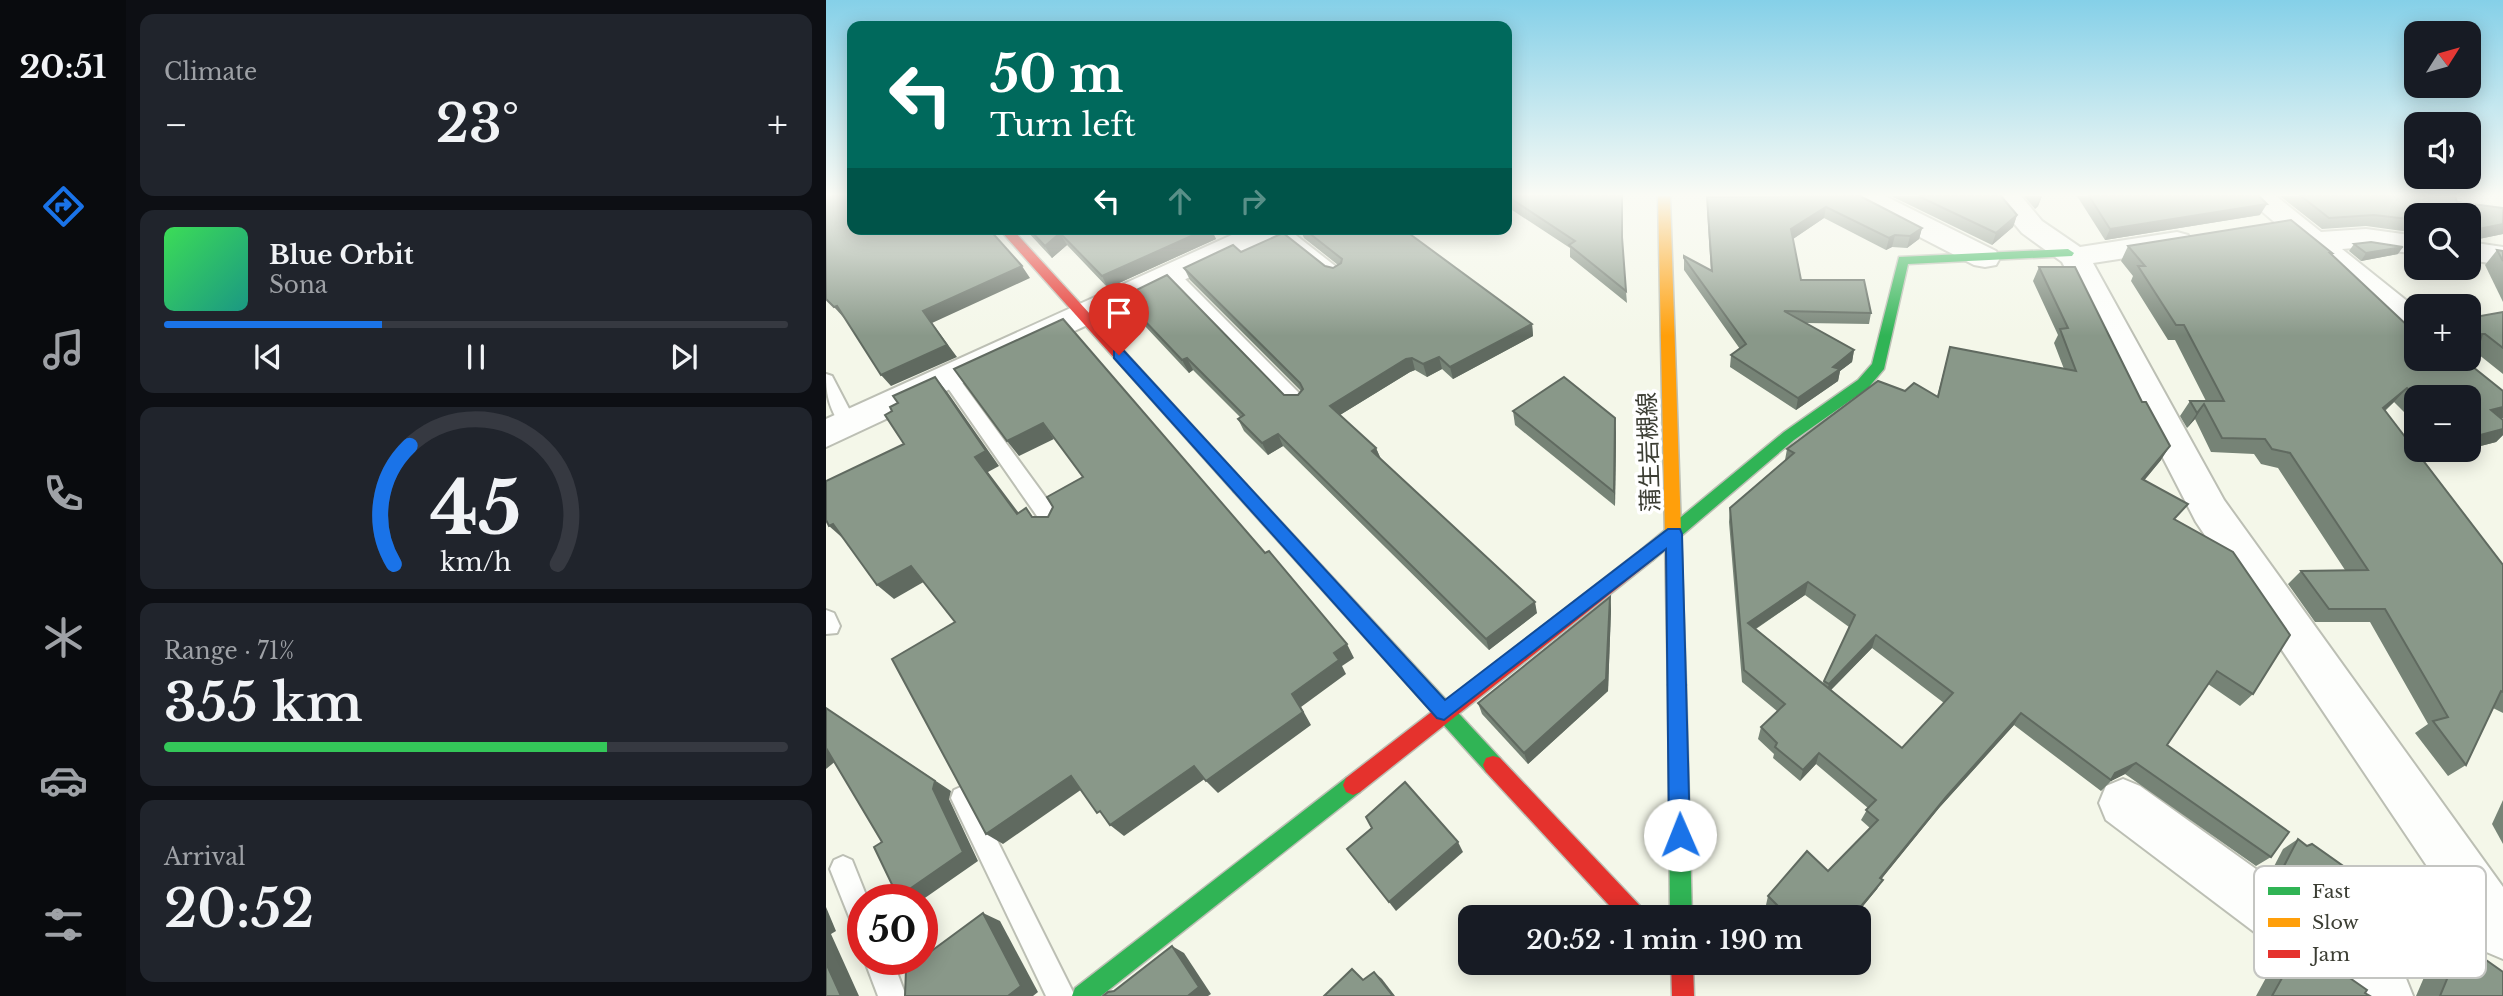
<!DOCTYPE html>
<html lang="en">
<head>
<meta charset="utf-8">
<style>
  body { margin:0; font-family:"Libre Baskerville","Noto Sans JP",serif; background:#20242c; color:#f1f3f6; height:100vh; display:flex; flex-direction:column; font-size:26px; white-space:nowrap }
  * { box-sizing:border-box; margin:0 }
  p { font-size:23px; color:#9ea1a6 }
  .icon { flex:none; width:38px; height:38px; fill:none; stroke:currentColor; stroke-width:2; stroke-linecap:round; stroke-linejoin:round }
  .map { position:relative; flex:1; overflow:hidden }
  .drawer { display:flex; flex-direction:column; gap:14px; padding:14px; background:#0d0f14; width:700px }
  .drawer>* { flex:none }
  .guide { position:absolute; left:21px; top:21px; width:665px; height:214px; border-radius:14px; box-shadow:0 4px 18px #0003; background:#00695c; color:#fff; overflow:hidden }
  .needle { width:46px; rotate:53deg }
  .buttons { position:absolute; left:1578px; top:21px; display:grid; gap:14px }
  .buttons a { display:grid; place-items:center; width:77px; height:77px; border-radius:14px; background:#171b24; box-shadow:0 4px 18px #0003; font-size:35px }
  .speed { position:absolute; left:21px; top:884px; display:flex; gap:14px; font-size:35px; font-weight:700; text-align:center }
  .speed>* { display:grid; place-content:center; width:91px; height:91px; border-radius:50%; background:#171b24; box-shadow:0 4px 18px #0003; line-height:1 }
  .speed .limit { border:10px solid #d22; background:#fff; color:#111 }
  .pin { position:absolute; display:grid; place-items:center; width:60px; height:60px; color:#fff; margin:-72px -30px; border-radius:50% 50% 50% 0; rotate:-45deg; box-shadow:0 0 7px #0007 }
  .pin .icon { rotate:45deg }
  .me { position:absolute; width:77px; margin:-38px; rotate:359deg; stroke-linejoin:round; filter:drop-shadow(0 0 5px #0008) }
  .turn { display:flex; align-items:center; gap:24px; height:147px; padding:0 28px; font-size:32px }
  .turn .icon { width:91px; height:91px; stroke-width:2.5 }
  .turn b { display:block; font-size:49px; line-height:60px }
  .lanes { display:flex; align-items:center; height:66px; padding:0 28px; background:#0003; justify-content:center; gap:35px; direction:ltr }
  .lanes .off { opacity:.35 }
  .big { font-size:52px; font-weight:600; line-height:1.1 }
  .drawer .tile { flex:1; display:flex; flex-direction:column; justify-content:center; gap:10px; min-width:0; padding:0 24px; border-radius:14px; background:#20242c }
  .drawer .dial { align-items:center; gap:0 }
  .dial svg { height:182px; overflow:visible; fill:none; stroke:#363941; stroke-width:7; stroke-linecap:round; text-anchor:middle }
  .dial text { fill:#f1f3f6; stroke:none }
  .song { display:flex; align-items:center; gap:21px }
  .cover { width:84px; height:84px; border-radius:10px; background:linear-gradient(135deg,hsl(130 70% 55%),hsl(170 70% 35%)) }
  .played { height:7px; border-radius:4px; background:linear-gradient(90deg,#1a73e8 35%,#363941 35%) }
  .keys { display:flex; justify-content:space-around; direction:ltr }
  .heat { display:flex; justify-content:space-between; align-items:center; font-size:38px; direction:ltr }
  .charge { height:10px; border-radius:5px; background:linear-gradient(90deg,#34c759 71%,#363941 0) }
  .trip { position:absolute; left:632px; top:905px; width:413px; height:70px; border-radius:14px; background:#171b24; box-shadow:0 4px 18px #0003; font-weight:600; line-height:70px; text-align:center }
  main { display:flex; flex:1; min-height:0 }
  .tabs { display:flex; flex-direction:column; width:126px; justify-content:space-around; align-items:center; background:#090b0e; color:#9ea1a6 }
  .tabs .icon { width:49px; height:49px }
  .tabs .active { color:#1a73e8 }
  .tabs b { font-size:32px; color:#f1f3f6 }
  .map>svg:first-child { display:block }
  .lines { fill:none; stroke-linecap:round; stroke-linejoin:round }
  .lane-casing { stroke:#bcbfb4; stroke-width:4 }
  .street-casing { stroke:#bcbfb4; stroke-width:4 }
  .fast-casing { stroke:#bcbfb4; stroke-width:3 }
  .slow-casing { stroke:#bcbfb4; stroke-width:3 }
  .jam-casing { stroke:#bcbfb4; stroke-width:3 }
  .lane { fill:#fdfefc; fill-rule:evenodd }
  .street { fill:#fdfefc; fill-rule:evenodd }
  .fast { fill:#30b455; fill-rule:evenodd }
  .slow { fill:#ff9f0a; fill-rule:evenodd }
  .jam { fill:#e5322d; fill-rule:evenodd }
  .wall { fill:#768376; fill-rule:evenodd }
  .shaded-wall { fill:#606a60 }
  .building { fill:#899889; stroke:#606a60; stroke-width:2; fill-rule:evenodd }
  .route { fill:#1a73e8; stroke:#114b97; stroke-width:2 }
  .labels { text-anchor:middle; stroke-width:7; stroke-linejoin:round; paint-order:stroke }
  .street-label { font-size:24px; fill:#3c3e34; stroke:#fff }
  .key { fill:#fff; stroke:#c4c5c2; stroke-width:2 }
  .key-label { font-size:19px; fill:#3c3e34 }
</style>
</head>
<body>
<main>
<nav class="tabs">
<b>20:51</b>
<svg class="icon active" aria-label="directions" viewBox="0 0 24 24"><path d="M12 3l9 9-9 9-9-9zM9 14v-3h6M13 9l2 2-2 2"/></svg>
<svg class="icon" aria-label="music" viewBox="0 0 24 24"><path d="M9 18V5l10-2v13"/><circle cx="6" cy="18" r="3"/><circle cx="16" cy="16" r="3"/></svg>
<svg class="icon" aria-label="phone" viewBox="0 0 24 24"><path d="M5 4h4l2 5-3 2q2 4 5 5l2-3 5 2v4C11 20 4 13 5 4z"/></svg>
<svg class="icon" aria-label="climate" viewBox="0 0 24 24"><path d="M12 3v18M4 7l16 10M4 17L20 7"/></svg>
<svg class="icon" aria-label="car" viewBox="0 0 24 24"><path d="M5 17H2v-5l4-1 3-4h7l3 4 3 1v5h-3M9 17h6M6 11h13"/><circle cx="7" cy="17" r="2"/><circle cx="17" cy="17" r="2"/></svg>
<svg class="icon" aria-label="filters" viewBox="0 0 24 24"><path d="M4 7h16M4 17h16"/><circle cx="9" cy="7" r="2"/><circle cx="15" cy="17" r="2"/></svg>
</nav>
<section class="drawer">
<div class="tile"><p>Climate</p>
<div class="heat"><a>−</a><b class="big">23°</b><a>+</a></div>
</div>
<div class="tile">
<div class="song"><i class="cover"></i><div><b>Blue Orbit</b><p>Sona</p></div></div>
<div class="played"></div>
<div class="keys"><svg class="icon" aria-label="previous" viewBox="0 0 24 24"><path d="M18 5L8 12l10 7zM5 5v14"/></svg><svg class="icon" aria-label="pause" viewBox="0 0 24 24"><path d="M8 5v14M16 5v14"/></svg><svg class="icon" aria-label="next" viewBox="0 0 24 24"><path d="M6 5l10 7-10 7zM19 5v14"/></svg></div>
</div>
<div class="tile dial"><svg viewBox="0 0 100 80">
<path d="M14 69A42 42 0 1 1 86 69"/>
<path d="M14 69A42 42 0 0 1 21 17" stroke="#1a73e8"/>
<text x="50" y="56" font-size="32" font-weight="700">45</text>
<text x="50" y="72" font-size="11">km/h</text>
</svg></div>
<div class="tile"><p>Range · 71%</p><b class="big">355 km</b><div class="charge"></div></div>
<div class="tile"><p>Arrival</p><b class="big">20:52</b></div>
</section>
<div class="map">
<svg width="1677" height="996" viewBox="0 0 1677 996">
  <rect width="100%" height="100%" fill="#f4f7e9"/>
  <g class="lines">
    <defs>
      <g id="lane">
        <polygon points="445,229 462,229 518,273 510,278 505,276"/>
        <polygon points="346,269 351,271 477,397 480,401 477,405 465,405 341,277 338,274 341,271"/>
        <polygon points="123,371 129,373 234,517 237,523 234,529 227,531 220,529 117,381 114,377"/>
        <path d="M0,374l6,2 25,48 -3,5h-12c-12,-21 -16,-31 -16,-55z"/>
        <polygon points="0,610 8,613 14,626 11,633 0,634"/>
        <polygon points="137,786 146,790 249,996 220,996 125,798 128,790"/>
        <polygon points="17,856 26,860 42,900 37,900 37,933 28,929 4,869 8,860"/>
        <polygon points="38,959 66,959 80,996 52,996"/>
      </g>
      <g id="street">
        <polygon points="1022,196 1059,196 1170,251 1174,258 1170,265 1159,267 1148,265 1026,202"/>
        <polygon points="1165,196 1195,196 1216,221 1254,247 1351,232 1362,235 1366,241 1362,247 1351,250 1267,263 1398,500 1677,887 1677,959 1658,951 1370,522 1236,262 1196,233"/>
        <polygon points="1418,196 1450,196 1495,232 1540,229 1591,236 1591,254 1540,247 1516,249 1591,309 1591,337 1579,334"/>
        <polygon points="419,229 459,229 454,235 0,447 0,419"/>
        <polygon points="1643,242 1677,247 1677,265 1643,260"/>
        <polygon points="1297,779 1314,786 1579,976 1587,996 1513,996 1280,820 1273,803 1280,786"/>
      </g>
      <g id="fast">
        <polygon points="1242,249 1248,253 1246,256 1082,264 1058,369 1042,388 968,440 827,560 821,562 815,560 813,555 815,550 958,432 1032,380 1046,364 1073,257"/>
        <polygon points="414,482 420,484 674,758 677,765 674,772 667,774 660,772 408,492 406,488 408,484"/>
        <polygon points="851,677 857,679 860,685 866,917 844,917 842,685 845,679"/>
        <polygon points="527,775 534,778 537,785 534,792 275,996 246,996 249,988 520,778"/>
      </g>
      <polygon id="slow" points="832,196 844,196 860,685 857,691 851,693 845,691 842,685"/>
      <g id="jam">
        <polygon points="173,229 186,229 420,484 422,488 420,492 408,492"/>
        <polygon points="821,548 827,550 829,555 827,560 534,792 527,795 520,792 517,785 520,778 815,550"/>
        <polygon points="667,756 674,758 817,909 820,917 794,917 660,772 657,765 660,758"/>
        <polygon points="845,962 867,962 868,996 846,996"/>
      </g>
    </defs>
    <use href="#lane" class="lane-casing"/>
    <use href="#street" class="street-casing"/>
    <use href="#fast" class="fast-casing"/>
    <use href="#slow" class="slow-casing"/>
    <use href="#jam" class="jam-casing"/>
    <use href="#lane" class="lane"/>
    <use href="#street" class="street"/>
    <use href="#fast" class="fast"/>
    <use href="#slow" class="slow"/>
    <use href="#jam" class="jam"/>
  </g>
  <g class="wall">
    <polygon points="681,196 796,243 801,303 744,257 744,248 683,208 681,210"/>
    <polygon points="965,196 1096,228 1093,239 1081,248 1066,247 1060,250 998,218 967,239 975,280 1045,313 1043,324 980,323 1028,350 1026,362 1014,371 1012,381 970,410 904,367 905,355 914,349 858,270 858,256 885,271 881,209 881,197"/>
    <polygon points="1065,196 1175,196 1191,215 1187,227 1166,245"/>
    <polygon points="1198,196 1216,196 1212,206 1209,209"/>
    <polygon points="1251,196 1433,196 1434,215 1279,240"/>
    <polygon points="1454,196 1629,196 1631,202 1677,234 1643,241 1643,215 1591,215 1591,233 1540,226 1496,229"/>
    <polygon points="199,229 385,229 390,239 282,288 241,245 226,258"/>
    <polygon points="474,229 577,229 706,324 707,336 627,379 616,369 601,377 589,370 584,372 514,415 550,448 555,459 711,613 663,650 457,446 442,455 418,431 412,419 414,417 367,370 363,373 303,309 296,297 458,395 472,395 475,391 364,280 358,268 415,252 507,268 512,265 478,238"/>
    <polygon points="1528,244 1572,254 1535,261 1523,251"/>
    <polygon points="1302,246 1505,255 1675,418 1677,435 1670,442 1643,449 1643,397 1591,397 1591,425 1568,402 1559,411 1677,565 1677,713 1667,708 1640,765 1622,776 1589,733 1602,724 1544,622 1489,622 1462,584 1475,571 1519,570 1452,468 1435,464 1428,454 1385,452 1369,419 1361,428 1354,416 1364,401 1380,401 1349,340 1342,340 1305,281 1307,276 1295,261"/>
    <polygon points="1671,250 1677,251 1677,302 1659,265"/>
    <path d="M1213,267l122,193 -17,20 32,40 77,174 -13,12 -32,-22 -41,61 104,112 -15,9 -131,-92 -14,7 -10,10 -87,-66 -75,83 -58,71 -4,10 -23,28h-76l-12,-12 2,-9 60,-25 42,-43 -9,-8 7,-12 -52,-44 -16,17 -27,-23 1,-4 -16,-15 3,-12 16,-16 -35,-29 -13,-160 1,-14 55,-48 2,-11 118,-58 32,6 13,-50 114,22 -10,-26 4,-8 -25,-54zM979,595l44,32 -26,56 -67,-54zM1046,648l72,55 -42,45 -71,-58z"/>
    <polygon points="1677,312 1677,374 1647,350 1643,354 1643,318"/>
    <polygon points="687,411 790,432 789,506 689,425"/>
    <polygon points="1615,450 1640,450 1621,455"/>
    <polygon points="784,597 785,610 782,691 702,764 656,714 652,703"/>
    <polygon points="1677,800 1677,844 1666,824"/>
    <polygon points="1472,839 1559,938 1541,946 1443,876 1457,849"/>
    <polygon points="1475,944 1539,993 1544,996 1430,996 1453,954"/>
    <polygon points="1633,950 1644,958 1653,955 1677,996 1590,996 1605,961"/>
  </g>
  <g class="shaded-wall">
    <polygon points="1215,196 1216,196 1212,206 1209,209"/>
    <polygon points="681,197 682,197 683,208 681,210"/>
    <polygon points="1441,204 1434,215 1279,240 1284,229"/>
    <polygon points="1000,207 998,218 964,241 965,229"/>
    <polygon points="1191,215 1187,227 1166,245 1170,233"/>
    <polygon points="1677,224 1677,234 1643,241 1643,231"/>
    <polygon points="1096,228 1093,239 1081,248 1084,236"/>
    <polygon points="381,229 385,229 390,239 282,288 276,276"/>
    <polygon points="234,233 241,245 226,258 219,246"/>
    <polygon points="1069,235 1066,247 1060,250 1063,238"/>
    <polygon points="1577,247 1572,254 1535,261 1540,253"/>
    <polygon points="196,266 204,278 106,323 131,357 65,386 55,375 97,311"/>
    <polygon points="11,306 22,318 19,319 8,307"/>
    <polygon points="706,324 707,336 627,379 624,367"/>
    <polygon points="1028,350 1026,362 1014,371 1012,381 970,410 972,398 1007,367"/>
    <polygon points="613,357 616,369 601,377 597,364"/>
    <polygon points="361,358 367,370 363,373 356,360"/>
    <polygon points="586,358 589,370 584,372 509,418 504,406 580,359"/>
    <polygon points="109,377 122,393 173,466 162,472 204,528 191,514 149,457"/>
    <polygon points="1581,388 1568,402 1544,423 1557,408"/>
    <polygon points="1378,404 1369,419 1361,428 1371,413"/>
    <polygon points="1677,407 1677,418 1650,425 1665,410"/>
    <polygon points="789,418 790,432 789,506 788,492"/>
    <polygon points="217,423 228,439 193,456 181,441"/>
    <polygon points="1677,429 1677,435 1670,442 1643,449 1643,438"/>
    <polygon points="452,434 457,446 442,455 436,443"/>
    <polygon points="1344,446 1335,460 1308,493 1316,479"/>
    <polygon points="550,448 555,460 546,451"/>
    <polygon points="1626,450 1640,450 1621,455"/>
    <polygon points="7,524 20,541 3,526"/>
    <polygon points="85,566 101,580 68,599 51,585"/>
    <polygon points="982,582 979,595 920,635 922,623"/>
    <polygon points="784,597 785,610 782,691 702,764 698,753"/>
    <polygon points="709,602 711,613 663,650 660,639"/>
    <polygon points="1050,635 1046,648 999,696 1003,684"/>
    <polygon points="521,644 528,658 516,666 520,674 475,707 485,725 392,793 380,781 508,653"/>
    <polygon points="0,708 125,791 123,799 152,861 96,900 79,900 72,897 137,852"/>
    <polygon points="1195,713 1188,725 1113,808 1049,887 1054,878 1120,797"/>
    <polygon points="0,746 16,756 0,769"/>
    <polygon points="993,753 990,764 974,781 977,770"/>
    <polygon points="1310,763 1299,774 1285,781 1289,773"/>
    <polygon points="368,766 380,778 298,836 284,825"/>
    <polygon points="245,776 259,787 177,844 160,834"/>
    <polygon points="632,842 637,852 570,911 563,902"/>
    <polygon points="1057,880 1051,889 1028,917 1026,917"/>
    <polygon points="0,907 10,931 5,934 33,996 15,996 0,963"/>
    <polygon points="157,913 174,921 212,992 207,996 182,996"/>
    <polygon points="346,946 358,953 385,994 382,996 364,996"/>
    <polygon points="548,972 556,979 569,996 567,996"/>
  </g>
  <g class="building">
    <polygon points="0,196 26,196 26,229 163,229 196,266 97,311 121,345 55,375 11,306 8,307 0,299"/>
    <polygon points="681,196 796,196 796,237 800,291 743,245 749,241"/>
    <polygon points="1034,196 1096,228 1084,236 1069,235 1063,238 1000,207 965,229 975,280 1038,280 1045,313 958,311 1028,350 1007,367 1014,369 972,398 905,355 920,344 858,258 858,256 886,271 881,197"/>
    <polygon points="1092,196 1175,196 1191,215 1170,233"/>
    <polygon points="1263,196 1433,196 1441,204 1284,229"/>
    <polygon points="1475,196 1629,196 1631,202 1677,208 1677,224 1643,231 1643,215 1591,215 1591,220 1548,215 1503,218"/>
    <polygon points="1465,220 1506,253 1504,253 1585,329 1591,328 1591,359 1637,359 1677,391 1677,407 1665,410 1677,420 1677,429 1643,438 1643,397 1591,397 1581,388 1557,408 1677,565 1677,692 1675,691 1640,765 1607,721 1622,717 1559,609 1503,609 1475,571 1542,570 1464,453 1446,449 1439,439 1396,438 1378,404 1371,413 1364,401 1398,401 1358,325 1350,325 1312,266 1319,266 1302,246"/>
    <polygon points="203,229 381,229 276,276 234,233 219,246"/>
    <polygon points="478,229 577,229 706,324 624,367 613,357 597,364 586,358 580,359 504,406 550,448 546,451 709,602 660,639 452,434 436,443 412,419 418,415 361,358 356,360 296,297 341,275 458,395 472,395 477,389 474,383 358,268 407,245 415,252 457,233 499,266 507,268 515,263 516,259"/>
    <polygon points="1545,242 1577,247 1540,253 1528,244"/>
    <polygon points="1671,250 1677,251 1677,261"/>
    <path d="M1213,267h36l67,135h4l24,44 -28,33 46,25 -14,15 59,33 57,83 -37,59 -36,-23 -50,74 122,87 -18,25 -135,-94 -21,10 -4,7 -90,-67 -75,84 -66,81 3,2 -31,37h-63l-21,-21 39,-45 21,20 50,-51 -12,-10 10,-10 -57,-47 -16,17 -28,-23 2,-4 -16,-16 24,-23 -41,-34 -14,-162 64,-55 -7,-4 91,-68 27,10 9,-8 24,14 12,-50 126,24 -16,-42 8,-1zM982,582l47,33 -31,66 5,3 47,-49 77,58 -51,55 -154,-125z"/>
    <polygon points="1677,312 1677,348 1659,334 1656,334 1654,341 1643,342 1643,318"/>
    <polygon points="237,319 439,553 443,551 521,644 508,653 513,660 466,694 477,712 380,781 368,766 284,825 274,811 271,813 245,776 160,834 66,659 129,622 85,566 51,585 7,524 3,526 0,520 0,481 78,444 59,415 66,411 64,407 72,403 67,396 109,377 160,451 149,457 191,514 200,508 206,517 222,517 227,507 221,497 257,477 217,423 181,441 128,369"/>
    <polygon points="738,377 789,418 788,492 687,411"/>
    <polygon points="784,597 780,679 698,753 652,703"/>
    <polygon points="0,708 109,781 107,789 137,852 72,897 48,847 56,842 0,748"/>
    <polygon points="579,782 632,842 563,902 521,849 546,828 540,817"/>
    <polygon points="1472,839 1481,846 1486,844 1574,906 1559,938 1458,866"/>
    <polygon points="157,913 195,986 182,996 79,996 80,970 94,959 96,959 96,958"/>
    <polygon points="1475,944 1541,990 1539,993 1544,996 1446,996"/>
    <polygon points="346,946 373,987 363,995 364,996 277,996 282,992 288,991"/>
    <polygon points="1633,950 1648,961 1653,955 1677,972 1677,996 1614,996"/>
    <polygon points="0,963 15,996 0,996"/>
    <polygon points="526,969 537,980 548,972 567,996 498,996"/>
  </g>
  <linearGradient id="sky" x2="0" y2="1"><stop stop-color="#85d0e8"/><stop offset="0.58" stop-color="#fafbf5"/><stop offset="1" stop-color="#fafbf5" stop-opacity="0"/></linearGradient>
  <rect width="1677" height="336" fill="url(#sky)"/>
  <polygon class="route" points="293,350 298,351 619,700 842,529 854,529 856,534 864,835 861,842 854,845 846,842 843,835 840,549 618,720 611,718 288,358 288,351"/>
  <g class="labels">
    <g class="street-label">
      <text transform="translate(823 452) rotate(-92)" y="8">蒲生岩槻線</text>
    </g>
  </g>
  <rect x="1428" y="866" width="232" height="112" rx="10" class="key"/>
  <rect x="1442" y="887" width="32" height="8" fill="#30b455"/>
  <rect x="1442" y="918" width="32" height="9" fill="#ff9f0a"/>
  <rect x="1442" y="950" width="32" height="8" fill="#e5322d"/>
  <g class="key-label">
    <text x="1486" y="898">Fast</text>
    <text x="1486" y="929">Slow</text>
    <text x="1486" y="961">Jam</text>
  </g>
</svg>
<div class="buttons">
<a><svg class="needle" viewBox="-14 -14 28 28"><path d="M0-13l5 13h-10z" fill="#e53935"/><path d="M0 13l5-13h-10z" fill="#9ea1a6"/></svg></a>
<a><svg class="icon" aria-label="sound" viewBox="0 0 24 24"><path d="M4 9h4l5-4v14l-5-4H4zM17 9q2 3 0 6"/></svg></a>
<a><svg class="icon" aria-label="search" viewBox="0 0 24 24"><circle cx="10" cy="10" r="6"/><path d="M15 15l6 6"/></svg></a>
<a>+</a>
<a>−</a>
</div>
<div class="speed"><div class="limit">50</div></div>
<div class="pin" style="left:293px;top:355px;background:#d93025"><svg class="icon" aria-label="arrive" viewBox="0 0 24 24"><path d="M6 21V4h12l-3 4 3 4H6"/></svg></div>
<svg class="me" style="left:854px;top:835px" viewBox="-20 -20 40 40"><circle r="19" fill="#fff"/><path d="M0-13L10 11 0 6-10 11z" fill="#1a73e8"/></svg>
<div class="trip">20:52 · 1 min · 190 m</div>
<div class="guide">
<div class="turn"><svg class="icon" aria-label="left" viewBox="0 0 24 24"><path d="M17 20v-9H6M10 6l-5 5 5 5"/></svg><div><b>50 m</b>Turn left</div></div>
<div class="lanes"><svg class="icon" aria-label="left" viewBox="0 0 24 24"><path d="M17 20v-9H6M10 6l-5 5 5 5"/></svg><svg class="icon off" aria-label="ahead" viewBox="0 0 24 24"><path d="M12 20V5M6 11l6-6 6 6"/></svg><svg class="icon off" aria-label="right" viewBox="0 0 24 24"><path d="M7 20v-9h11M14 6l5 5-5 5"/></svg></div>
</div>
</div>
</main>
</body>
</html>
